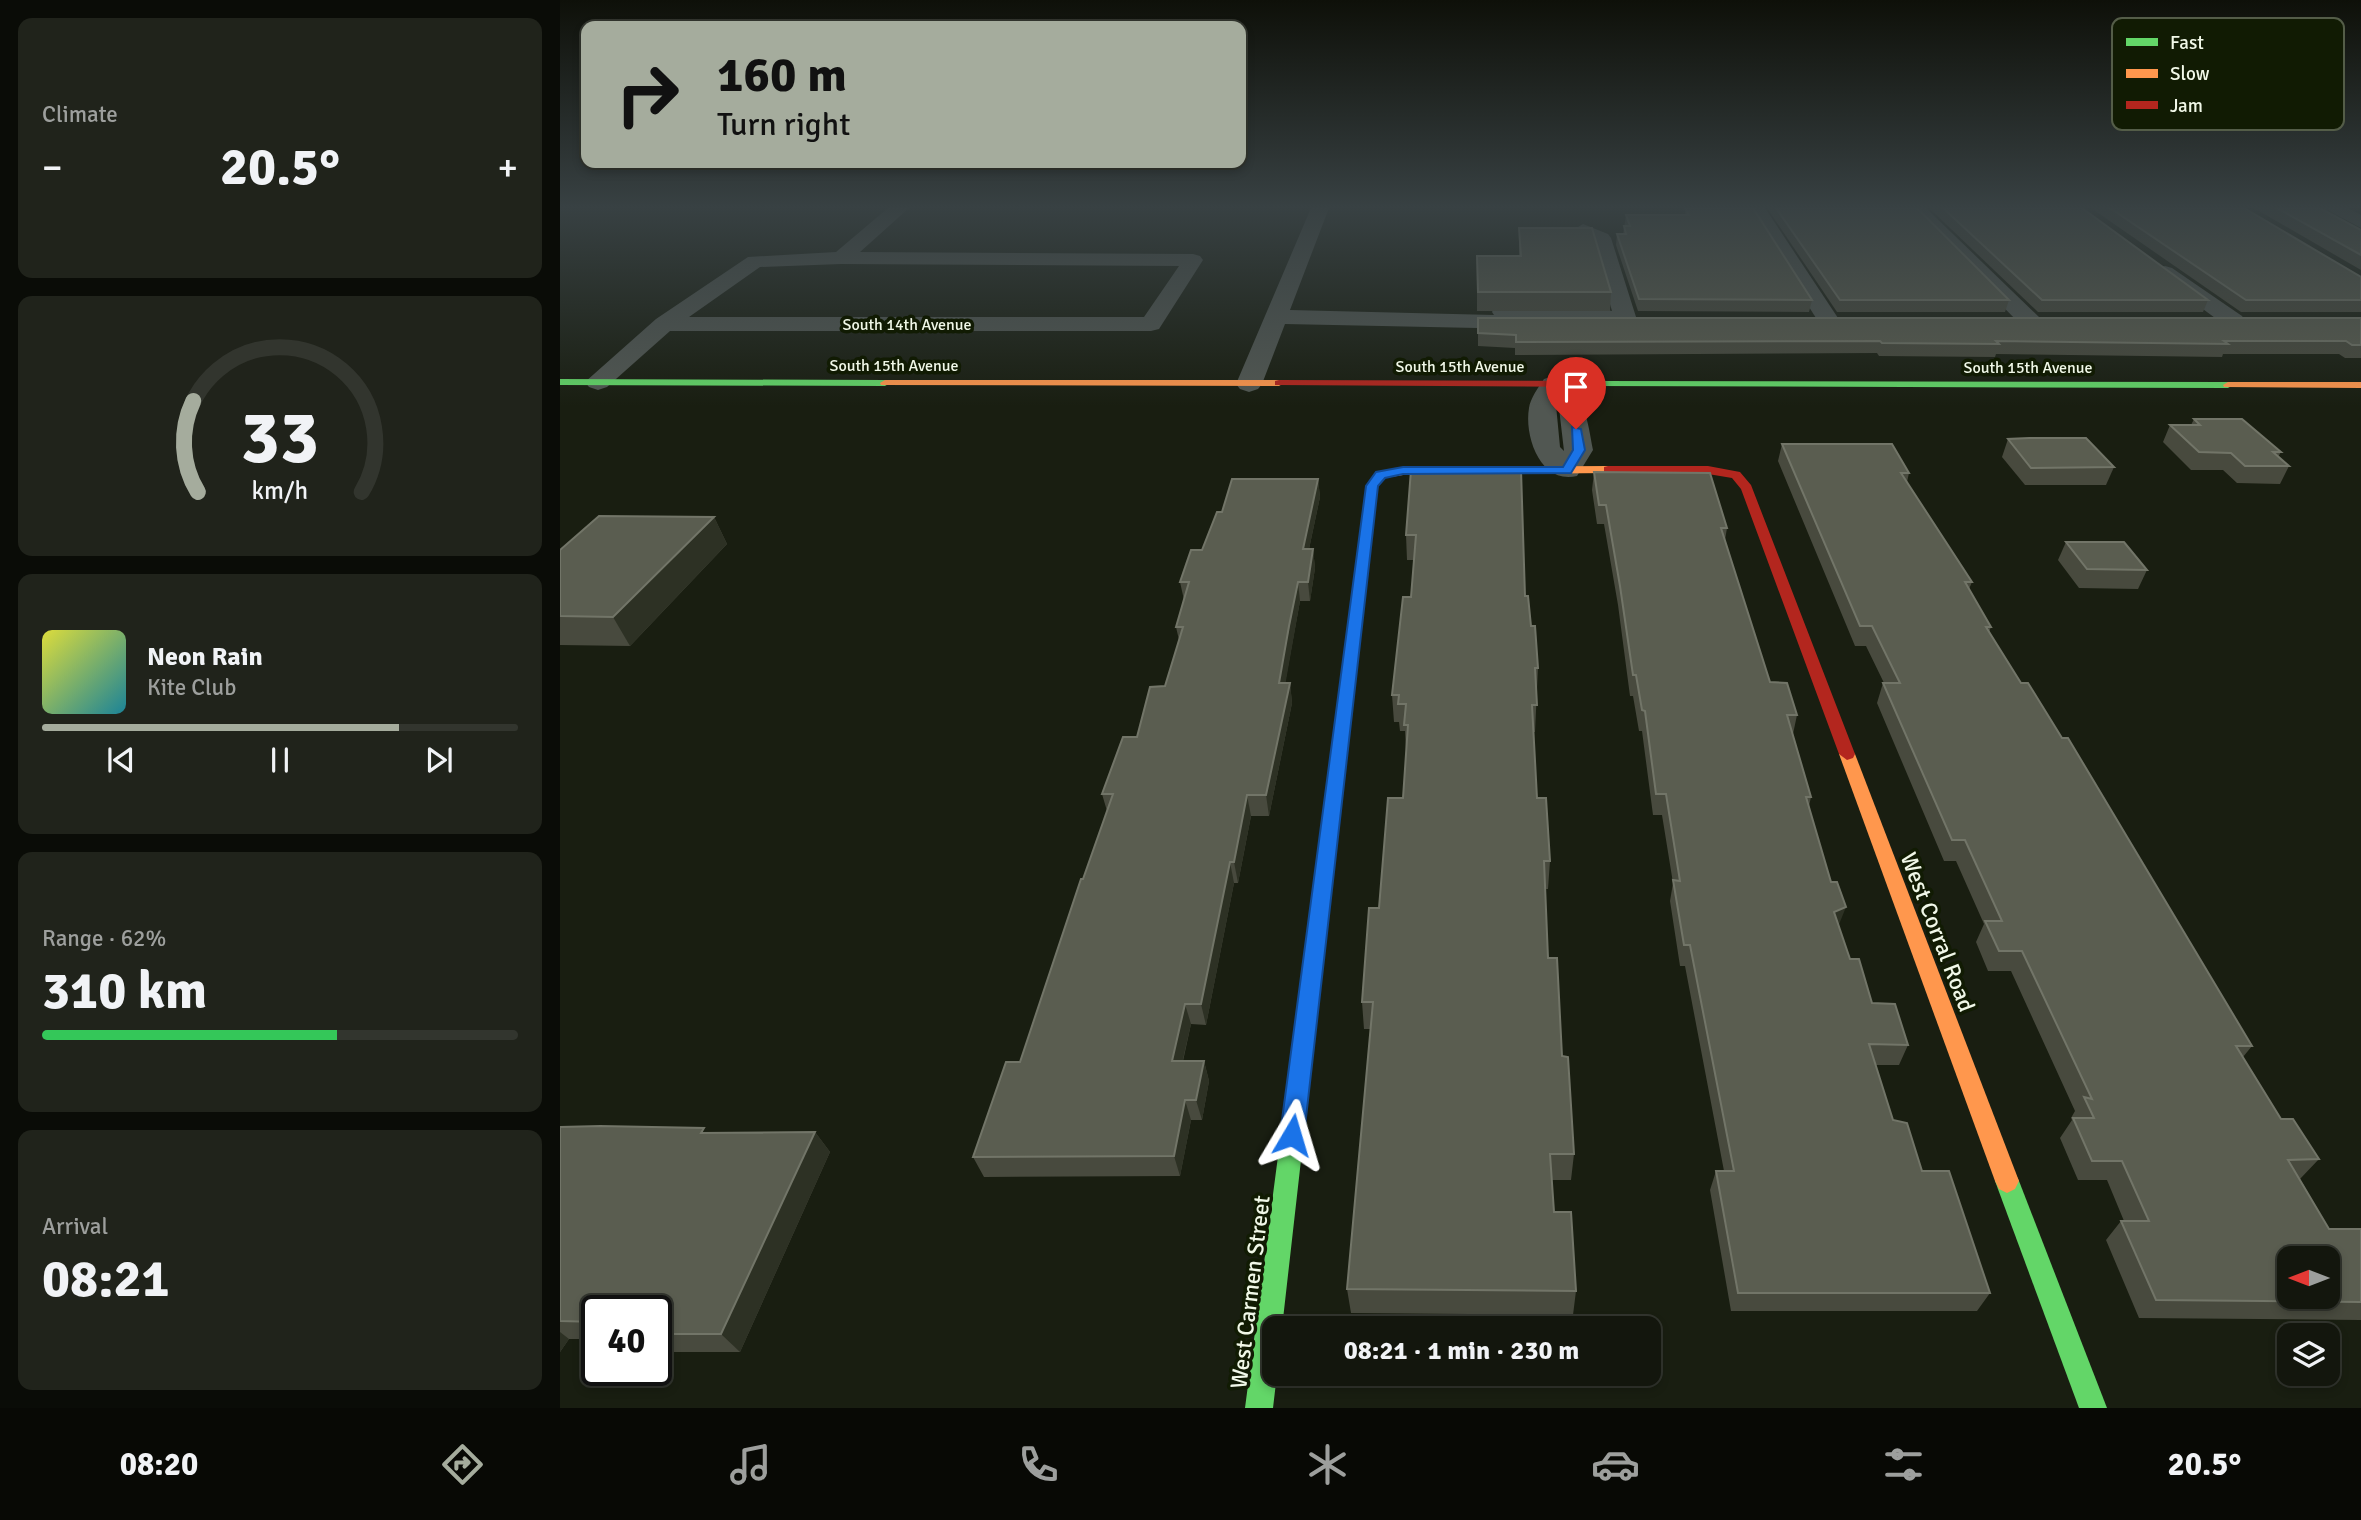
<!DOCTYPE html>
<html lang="en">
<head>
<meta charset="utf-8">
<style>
  body { margin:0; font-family:Signika,sans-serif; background:#20231b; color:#f1f3f6; height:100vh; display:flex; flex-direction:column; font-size:26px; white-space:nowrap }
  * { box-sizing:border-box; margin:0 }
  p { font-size:23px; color:#9d9f9d }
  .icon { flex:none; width:38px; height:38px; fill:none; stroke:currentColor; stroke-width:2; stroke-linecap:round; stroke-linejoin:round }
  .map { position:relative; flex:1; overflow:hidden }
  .sheet { display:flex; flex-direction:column; gap:18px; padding:18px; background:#0a0c07; width:560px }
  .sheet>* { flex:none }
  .hud { position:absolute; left:21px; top:21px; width:665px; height:147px; border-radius:14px; box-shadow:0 4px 10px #0003,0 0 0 2px #32352e; background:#a5ac9d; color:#111; overflow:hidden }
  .needle { width:46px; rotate:270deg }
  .fabs { position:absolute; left:1717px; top:1246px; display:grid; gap:14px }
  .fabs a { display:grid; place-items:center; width:63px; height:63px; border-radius:14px; background:#13160d; box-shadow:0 4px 10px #0003,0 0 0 2px #32352e; font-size:35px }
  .speed { position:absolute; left:21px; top:1295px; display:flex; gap:14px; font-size:35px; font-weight:700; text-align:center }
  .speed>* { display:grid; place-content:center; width:91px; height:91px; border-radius:50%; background:#13160d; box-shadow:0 4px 10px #0003,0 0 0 2px #32352e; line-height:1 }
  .speed .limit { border:4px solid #111; border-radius:10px; background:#fff; color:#111 }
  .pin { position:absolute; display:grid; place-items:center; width:60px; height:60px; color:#fff; margin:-72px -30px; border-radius:50% 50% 50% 0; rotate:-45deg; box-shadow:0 0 7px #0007 }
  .pin .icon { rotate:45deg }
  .me { position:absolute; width:77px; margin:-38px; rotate:7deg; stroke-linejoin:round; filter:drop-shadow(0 0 5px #0008) }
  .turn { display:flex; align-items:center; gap:24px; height:147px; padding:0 21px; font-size:32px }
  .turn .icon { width:91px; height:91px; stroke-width:2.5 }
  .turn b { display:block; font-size:49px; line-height:60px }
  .big { font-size:52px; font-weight:700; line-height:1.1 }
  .sheet .widget { flex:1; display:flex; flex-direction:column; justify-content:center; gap:10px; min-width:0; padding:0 24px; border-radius:14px; background:#20231b }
  .sheet .dial { align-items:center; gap:0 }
  .dial svg { height:182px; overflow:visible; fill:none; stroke:#32352e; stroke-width:7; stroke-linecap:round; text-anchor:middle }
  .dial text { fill:#f1f3f6; stroke:none }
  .song { display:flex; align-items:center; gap:21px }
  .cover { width:84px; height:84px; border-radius:10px; background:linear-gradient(135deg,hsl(60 70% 55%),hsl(190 70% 35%)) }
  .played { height:7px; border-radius:4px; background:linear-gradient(90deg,#a5ac9d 75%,#32352e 75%) }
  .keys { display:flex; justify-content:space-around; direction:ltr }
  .heat { display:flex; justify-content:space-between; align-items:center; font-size:38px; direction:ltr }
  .charge { height:10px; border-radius:5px; background:linear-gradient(90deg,#34c759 62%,#32352e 0) }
  .trip { position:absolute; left:702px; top:1316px; width:399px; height:70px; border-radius:14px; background:#13160d; box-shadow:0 4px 10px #0003,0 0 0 2px #32352e; font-weight:700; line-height:70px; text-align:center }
  .dock { display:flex; height:112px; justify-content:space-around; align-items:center; background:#080905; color:#9d9f9d }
  .dock .icon { width:49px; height:49px }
  .dock .on { color:#a5ac9d }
  .dock b { font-size:32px; color:#f1f3f6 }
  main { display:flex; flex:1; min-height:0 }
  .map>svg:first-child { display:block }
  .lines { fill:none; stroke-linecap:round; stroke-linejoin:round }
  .street { fill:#515752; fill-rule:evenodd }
  .fast { fill:#63d668; fill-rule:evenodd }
  .slow { fill:#ff974d; fill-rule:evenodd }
  .jam { fill:#b3261e; fill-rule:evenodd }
  .wall { fill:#484a3e }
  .shaded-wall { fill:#2d3124 }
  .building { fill:#5a5d50; stroke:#727568; stroke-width:2; fill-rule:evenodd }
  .route { fill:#1a73e8; stroke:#114b97; stroke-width:2 }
  .labels { text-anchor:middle; stroke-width:7; stroke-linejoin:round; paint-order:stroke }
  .far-street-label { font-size:16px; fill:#f1f8e8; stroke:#111b03 }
  .near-street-label { font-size:23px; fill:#f1f8e8; stroke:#111b03 }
  .key { fill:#111b03; stroke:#545d48; stroke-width:2 }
  .key-label { font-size:19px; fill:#f1f8e8 }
</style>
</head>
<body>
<main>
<section class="sheet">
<div class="widget"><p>Climate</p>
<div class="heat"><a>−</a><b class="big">20.5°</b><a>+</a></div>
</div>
<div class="widget dial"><svg viewBox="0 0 100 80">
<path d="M14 69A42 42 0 1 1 86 69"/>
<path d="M14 69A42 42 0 0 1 12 29" stroke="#a5ac9d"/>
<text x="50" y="56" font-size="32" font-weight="700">33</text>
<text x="50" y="72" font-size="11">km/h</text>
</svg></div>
<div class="widget">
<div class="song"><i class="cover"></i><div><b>Neon Rain</b><p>Kite Club</p></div></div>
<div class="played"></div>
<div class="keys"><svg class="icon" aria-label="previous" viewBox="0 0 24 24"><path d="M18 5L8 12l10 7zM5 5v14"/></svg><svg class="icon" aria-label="pause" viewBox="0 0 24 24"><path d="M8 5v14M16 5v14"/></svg><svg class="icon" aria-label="next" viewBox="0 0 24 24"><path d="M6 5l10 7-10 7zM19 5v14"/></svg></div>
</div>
<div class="widget"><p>Range · 62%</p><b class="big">310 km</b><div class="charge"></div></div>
<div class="widget"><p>Arrival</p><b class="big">08:21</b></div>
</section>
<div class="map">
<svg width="1801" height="1408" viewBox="0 0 1801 1408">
  <rect width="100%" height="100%" fill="#191e11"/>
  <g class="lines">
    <g class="street">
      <path d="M328,208h21l-49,44 333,2 7,2 3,4 -44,69 -8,2h-481l-63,56 -9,3 -9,-3 -4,-5 71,-63 92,-62 88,-5zM281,264l338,2 -35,51h-455l71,-50z"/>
      <polygon points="751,208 769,208 730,310 934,315 932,312 935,307 943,305 1029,306 1052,311 1032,241 1013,230 1023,224 1048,234 1051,238 1077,320 1074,325 1066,327 1029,320 978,319 980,322 977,327 969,329 725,324 702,384 698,389 689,392 680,389 676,384"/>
      <polygon points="1187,208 1205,208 1280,321 1277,326 1261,326"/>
      <polygon points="1346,208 1366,208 1479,317 1482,322 1479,327 1463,327"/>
      <polygon points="1764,208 1788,208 1801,215 1801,228"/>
      <polygon points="1605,266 1612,268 1682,316 1685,321 1682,326 1666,326 1598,276 1595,272 1598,268"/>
      <path d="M993,376c31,8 35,48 40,74l-16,26c-36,9 -53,-39 -48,-68 1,-9 10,-22 15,-29zM996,405l3,3 5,43 -4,-4z"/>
    </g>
    <g class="fast">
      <polygon points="0,379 325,380 330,383 325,386 0,385"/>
      <polygon points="1036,381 1668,382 1673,385 1668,388 1032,386 1031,384"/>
      <polygon points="767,844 773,846 776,851 722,1328 714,1328 714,1374 717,1374 713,1408 685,1408 758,851 761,846"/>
      <polygon points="1447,1169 1455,1173 1459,1181 1547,1408 1519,1408 1435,1181 1439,1173"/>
    </g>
    <g class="slow">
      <polygon points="325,380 719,380 724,383 719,386 321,385 320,383"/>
      <polygon points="1668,382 1801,382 1801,388 1664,387 1663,385"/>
      <polygon points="1048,466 1052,467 1052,473 843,475 825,478 818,486 776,851 773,856 767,858 761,856 758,851 808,483 817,472 843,467"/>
      <polygon points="1287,748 1295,754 1459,1181 1455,1189 1447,1193 1439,1189 1435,1181 1279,754"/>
    </g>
    <g class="jam">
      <polygon points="719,380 1036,381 1041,384 1036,387 715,385 715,381"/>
      <polygon points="1048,466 1148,466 1180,472 1191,485 1295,754 1293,758 1287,760 1279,754 1181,489 1172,478 1148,474 1044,473 1044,467"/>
    </g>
  </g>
  <g class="wall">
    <polygon points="1124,208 1193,208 1252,300 1249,312 1078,311 1056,245 1057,234 1063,234 1066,215 1125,215 1125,211"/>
    <polygon points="1207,208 1357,208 1449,300 1445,312 1277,312"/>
    <polygon points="1369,208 1522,208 1648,300 1643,312 1478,312"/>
    <polygon points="1531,208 1684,208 1801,277 1801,312 1681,312"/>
    <polygon points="1694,208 1760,208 1801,230 1801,270"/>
    <polygon points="959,228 1051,292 1050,311 917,311 917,256 959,256"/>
    <polygon points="918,318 1801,318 1801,358 1785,358 1779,354 1663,354 1662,357 1436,354 1435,357 1319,356 1317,353 955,355 955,348 918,346"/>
    <polygon points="1634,419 1721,452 1718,457 1729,466 1720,484 1677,483 1663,470 1631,470 1603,442 1610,425 1631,425"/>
    <polygon points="1448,439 1554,467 1546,485 1465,485 1442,457"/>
    <polygon points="1222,444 1349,473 1347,482 1412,582 1409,589 1431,627 1429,632 1692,1046 1683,1057 1721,1119 1759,1159 1740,1179 1769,1229 1801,1229 1801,1320 1579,1318 1546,1240 1561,1221 1564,1221 1547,1180 1518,1180 1500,1138 1512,1120 1511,1118 1515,1111 1451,971 1428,971 1416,942 1424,924 1396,861 1384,861 1317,703 1323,683 1324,683 1306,646 1295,646 1218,461"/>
    <polygon points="851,470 965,596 978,668 975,732 973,732 977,798 990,861 988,889 985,889 988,958 1014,1154 1011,1180 991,1180 994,1212 1016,1291 1013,1315 791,1313 787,1289 811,1029 804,1029 802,1002 819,908 843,798 846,752 845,731 840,731 839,722 834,722 832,695 851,597 854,560 847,560 846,535"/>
    <polygon points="1034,472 1167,528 1165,540 1210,682 1237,715 1233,734 1251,797 1249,806 1279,926 1290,959 1312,1003 1348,1045 1339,1065 1315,1065 1333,1120 1430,1293 1417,1311 1171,1311 1150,1190 1156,1171 1164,1171 1125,966 1120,966 1110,901 1113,883 1102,815 1093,815 1082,731 1079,731 1073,696 1070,696 1058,605 1044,524 1037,524 1032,490"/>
    <polygon points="758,479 760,497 749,549 753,549 755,568 750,601 740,601 732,645 725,683 730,683 732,703 709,816 691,816 678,883 674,883 646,1025 631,1024 623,1061 644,1061 649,1081 642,1120 631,1120 620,1176 424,1177 413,1157 460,1062 547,811 542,794 577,737 605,686 619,640 616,627 624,600 620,582 642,550"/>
    <polygon points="154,517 167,544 70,646 0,645 0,550"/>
    <polygon points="1506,542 1587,570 1578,589 1519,588 1498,560"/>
    <polygon points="0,1127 149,1133 255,1132 270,1152 180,1352 96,1352 96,1311 37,1311 37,1339 9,1339 0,1352"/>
  </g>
  <g class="shaded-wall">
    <polygon points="758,479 760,497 745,568 743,549"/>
    <polygon points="154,517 167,544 70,646 53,617"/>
    <polygon points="753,549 755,568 750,601 748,582"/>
    <polygon points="738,582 740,601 722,703 719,683"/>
    <polygon points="730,683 732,703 709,816 706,795"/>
    <polygon points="687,795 691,816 678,883 674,862"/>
    <polygon points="670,862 674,883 646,1025 641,1004"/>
    <polygon points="1286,907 1278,927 1274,912"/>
    <polygon points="625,1004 631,1024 618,1081 612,1061"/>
    <polygon points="644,1061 649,1081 642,1120 636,1100"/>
    <polygon points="625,1100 631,1120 620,1176 614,1156"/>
    <polygon points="255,1132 270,1152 180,1352 161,1334"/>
    <polygon points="0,1332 9,1339 0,1352"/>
  </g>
  <g class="building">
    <polygon points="1125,208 1193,208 1252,300 1079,299 1057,234 1066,234 1064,226 1070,226 1066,215 1129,215"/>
    <polygon points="1216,208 1357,208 1449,300 1280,300"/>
    <polygon points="1383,208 1522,208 1648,300 1482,300"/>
    <polygon points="1550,208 1684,208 1801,277 1801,300 1686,300"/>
    <polygon points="1717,208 1760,208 1801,230 1801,255"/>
    <polygon points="959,228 1032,228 1051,292 918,292 917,256 961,256"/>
    <polygon points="918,318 1801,318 1801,345 1792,345 1786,341 1664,341 1668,344 1436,341 1439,344 1322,343 1320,341 956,342 956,335 918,333"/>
    <polygon points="1634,419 1682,419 1721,452 1713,452 1729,466 1685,466 1671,453 1639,452 1610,425 1640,425"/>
    <polygon points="1469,438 1526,438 1554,467 1471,468 1448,439"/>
    <path d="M1222,444h110l17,29h-8l71,109h-7l26,45h-5l35,56h7l34,55h6l184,308h-16l45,73h12l26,40 -31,1 41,69h32v73l-205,-2 -35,-79h28l-27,-60h-30l-19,-43h21l-10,-21 8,2 -70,-148h-23l-14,-30h17l-37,-81h-13l-69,-157h17l-28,-57h-12zM1729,1258h39v39h-39z"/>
    <polygon points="851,470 961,470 965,596 968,596 971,626 975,626 978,668 975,668 977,705 972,705 977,798 986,798 990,861 984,861 988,958 997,958 1002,1056 1008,1057 1014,1154 990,1154 994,1212 1011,1212 1016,1291 787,1289 813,1002 802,1002 809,908 819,908 828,798 843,798 848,725 844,725 846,704 838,704 839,695 832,695 843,597 851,597 856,535 846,535"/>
    <polygon points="1034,472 1150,473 1167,528 1161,528 1210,682 1227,683 1237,715 1227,715 1251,797 1246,797 1271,882 1277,882 1286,907 1274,912 1290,959 1299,959 1312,1003 1335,1004 1348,1045 1309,1044 1333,1120 1347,1123 1362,1171 1389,1171 1430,1293 1178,1293 1156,1171 1174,1171 1130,945 1124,945 1113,880 1120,881 1106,794 1096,794 1085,711 1082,710 1076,675 1073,675 1060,586 1046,505 1039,505"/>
    <polygon points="672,479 758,479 743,549 753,549 748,582 738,582 729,626 719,683 730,683 706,795 687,795 674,862 670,862 641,1004 625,1004 612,1061 644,1061 636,1100 625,1100 614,1156 413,1157 446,1062 460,1062 521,879 523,879 553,794 542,794 563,737 577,737 590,687 605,686 623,627 616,627 629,582 620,582 631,550 642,550 657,512 662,512"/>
    <polygon points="39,516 154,517 53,617 0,616 0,550"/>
    <polygon points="1506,542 1564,542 1587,570 1527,569"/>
    <polygon points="40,1126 144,1128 141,1133 255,1132 161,1334 96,1334 96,1311 37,1311 37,1322 0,1321 0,1127"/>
  </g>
  <linearGradient id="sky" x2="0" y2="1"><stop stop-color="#0e1009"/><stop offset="0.51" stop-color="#384143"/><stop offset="1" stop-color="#384143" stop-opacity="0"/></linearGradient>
  <rect width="1801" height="406" fill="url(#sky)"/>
  <polygon class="route" points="1012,427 1021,429 1025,450 1011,473 843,474 825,478 818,486 744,1135 740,1143 732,1146 724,1143 720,1135 806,486 816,472 843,467 1003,467 1013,450"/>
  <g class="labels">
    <g class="far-street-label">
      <text x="347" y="330">South 14th Avenue</text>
      <text x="334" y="371">South 15th Avenue</text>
      <text x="900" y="372">South 15th Avenue</text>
      <text x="1468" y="373">South 15th Avenue</text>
    </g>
    <g class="near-street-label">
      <text transform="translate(1378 932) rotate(69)" y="8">West Corral Road</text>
      <text transform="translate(690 1292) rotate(-83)" y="8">West Carmen Street</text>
    </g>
  </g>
  <rect x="1552" y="18" width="232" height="112" rx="10" class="key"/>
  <rect x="1566" y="38" width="32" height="8" fill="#63d668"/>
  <rect x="1566" y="69" width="32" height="9" fill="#ff974d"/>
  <rect x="1566" y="101" width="32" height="8" fill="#b3261e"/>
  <g class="key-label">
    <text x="1610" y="49">Fast</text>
    <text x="1610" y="80">Slow</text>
    <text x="1610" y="112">Jam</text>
  </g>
</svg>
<div class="fabs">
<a><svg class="needle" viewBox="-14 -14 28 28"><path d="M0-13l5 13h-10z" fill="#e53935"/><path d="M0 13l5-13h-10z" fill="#9d9f9d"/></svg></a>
<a><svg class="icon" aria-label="layers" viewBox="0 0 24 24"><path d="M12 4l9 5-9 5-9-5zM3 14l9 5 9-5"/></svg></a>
</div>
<div class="speed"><div class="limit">40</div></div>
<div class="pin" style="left:1016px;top:429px;background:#d93025"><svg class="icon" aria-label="arrive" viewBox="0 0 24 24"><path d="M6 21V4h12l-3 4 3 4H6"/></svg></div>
<svg class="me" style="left:732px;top:1135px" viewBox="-20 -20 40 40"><path d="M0-17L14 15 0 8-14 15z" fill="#1a73e8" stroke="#fff" stroke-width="4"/></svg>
<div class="trip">08:21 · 1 min · 230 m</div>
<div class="hud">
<div class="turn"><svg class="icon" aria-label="right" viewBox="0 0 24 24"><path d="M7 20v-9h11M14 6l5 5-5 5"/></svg><div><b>160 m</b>Turn right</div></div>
</div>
</div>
</main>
<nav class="dock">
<b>08:20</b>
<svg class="icon on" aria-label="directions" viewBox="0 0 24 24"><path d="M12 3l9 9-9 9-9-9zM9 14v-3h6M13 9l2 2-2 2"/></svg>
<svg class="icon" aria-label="music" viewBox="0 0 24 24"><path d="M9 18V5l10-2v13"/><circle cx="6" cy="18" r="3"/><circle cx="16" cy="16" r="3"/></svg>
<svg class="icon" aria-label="phone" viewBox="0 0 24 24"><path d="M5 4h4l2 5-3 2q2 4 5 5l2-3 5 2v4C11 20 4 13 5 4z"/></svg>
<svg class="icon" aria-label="climate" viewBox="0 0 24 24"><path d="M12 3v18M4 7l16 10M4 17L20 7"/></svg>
<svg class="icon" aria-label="car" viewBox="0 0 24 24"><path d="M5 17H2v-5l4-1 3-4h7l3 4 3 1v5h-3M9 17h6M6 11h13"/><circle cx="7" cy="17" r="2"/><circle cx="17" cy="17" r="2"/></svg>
<svg class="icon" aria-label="filters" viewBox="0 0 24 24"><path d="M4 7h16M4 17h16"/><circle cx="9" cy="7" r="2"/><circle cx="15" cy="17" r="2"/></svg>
<b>20.5°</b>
</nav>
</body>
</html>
